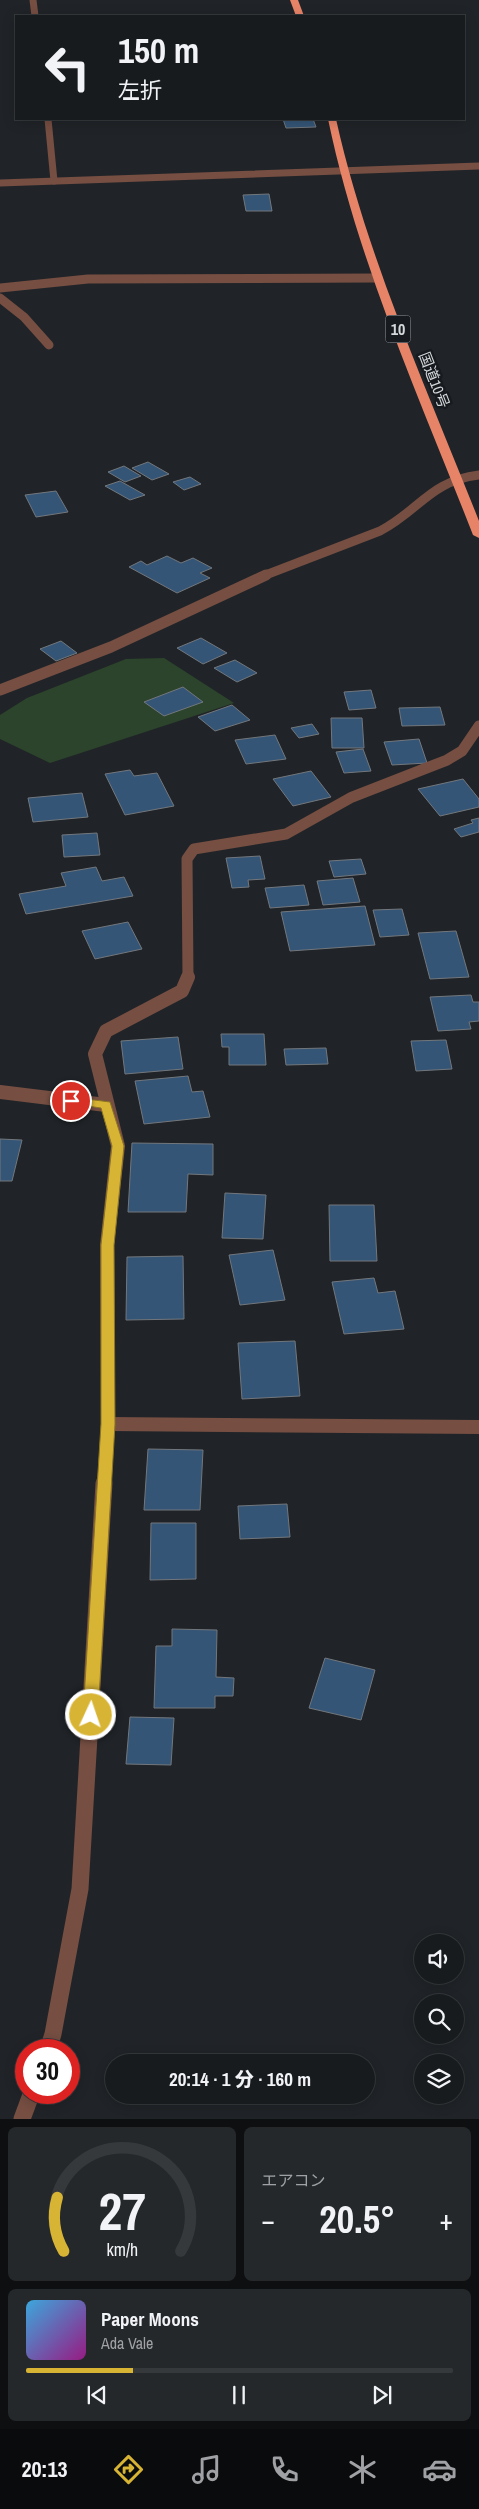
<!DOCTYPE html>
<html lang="ja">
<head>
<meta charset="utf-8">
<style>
  body { margin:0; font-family:"Archivo Narrow","Noto Sans JP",sans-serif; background:#25282b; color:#f1f3f6; height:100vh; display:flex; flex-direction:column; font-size:19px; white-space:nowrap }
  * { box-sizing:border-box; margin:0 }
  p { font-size:16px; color:#9fa1a4 }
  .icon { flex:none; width:28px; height:28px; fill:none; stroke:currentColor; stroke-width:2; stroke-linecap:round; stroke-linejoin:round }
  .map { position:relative; height:2119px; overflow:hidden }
  .side { display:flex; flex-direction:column; gap:8px; padding:8px; background:#0d0f10; flex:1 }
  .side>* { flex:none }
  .top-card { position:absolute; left:15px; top:15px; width:450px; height:105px; border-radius:0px; box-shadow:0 2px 12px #0003,0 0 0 1px #36393c; background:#181b1e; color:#f1f3f6; overflow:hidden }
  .fabs { position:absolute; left:414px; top:1934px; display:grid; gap:10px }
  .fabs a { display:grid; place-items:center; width:50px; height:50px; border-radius:50%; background:#181b1e; box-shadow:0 2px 12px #0003,0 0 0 1px #36393c; font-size:25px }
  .speed { position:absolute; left:15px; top:2039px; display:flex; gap:10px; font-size:25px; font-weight:700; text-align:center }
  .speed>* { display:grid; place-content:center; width:65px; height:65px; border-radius:50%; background:#181b1e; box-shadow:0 2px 12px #0003,0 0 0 1px #36393c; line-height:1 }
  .speed .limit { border:8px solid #d22; background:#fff; color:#111 }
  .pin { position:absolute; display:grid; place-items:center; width:42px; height:42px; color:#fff; margin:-21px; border:2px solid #fff; border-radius:50%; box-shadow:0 1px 5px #0007 }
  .me { position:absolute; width:55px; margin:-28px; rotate:3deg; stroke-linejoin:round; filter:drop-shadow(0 0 4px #0008) }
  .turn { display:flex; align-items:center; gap:18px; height:105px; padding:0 20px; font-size:22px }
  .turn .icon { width:65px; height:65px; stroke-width:2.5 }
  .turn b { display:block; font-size:35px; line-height:42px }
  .big { font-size:38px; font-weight:800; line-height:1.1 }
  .side .card { flex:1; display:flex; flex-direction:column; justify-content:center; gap:8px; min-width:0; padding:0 18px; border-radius:8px; background:#25282b }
  .side .dial { align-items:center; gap:0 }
  .dial svg { height:130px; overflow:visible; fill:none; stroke:#36393c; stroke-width:7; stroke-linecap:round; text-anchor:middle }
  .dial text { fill:#f1f3f6; stroke:none }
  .song { display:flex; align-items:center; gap:15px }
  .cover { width:60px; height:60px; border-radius:8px; background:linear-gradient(135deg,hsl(200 70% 55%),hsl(310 70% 35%)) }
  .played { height:5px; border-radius:2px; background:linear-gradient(90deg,#d8b434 25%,#36393c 25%) }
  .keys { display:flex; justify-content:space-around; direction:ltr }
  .heat { display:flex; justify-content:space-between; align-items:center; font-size:28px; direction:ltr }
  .side .tiles { flex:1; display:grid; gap:8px; grid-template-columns:1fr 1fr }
  .card:last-child { grid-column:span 2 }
  .trip { position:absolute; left:105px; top:2054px; width:270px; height:50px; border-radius:25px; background:#181b1e; box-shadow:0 2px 12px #0003,0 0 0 1px #36393c; font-weight:800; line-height:50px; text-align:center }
  .dock { display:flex; height:80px; justify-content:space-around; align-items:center; background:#0a0b0c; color:#9fa1a4 }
  .dock .icon { width:35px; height:35px }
  .dock .current { color:#d8b434 }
  .dock b { font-size:22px; color:#f1f3f6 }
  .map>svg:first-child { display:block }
  .green { fill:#2c442c }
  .building { fill:#355577; stroke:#72777c }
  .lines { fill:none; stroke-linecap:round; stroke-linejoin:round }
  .street-far4 { stroke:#764e42; stroke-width:7 }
  .street-far3 { stroke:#764e42; stroke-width:9 }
  .street-far2 { stroke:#764e42; stroke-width:11 }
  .street-far1 { stroke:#764e42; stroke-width:14 }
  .street { stroke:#764e42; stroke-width:17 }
  .highway { fill:#e78468; fill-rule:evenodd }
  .route { fill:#d8b434; stroke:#8c7522 }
  .labels { text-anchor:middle; stroke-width:5; stroke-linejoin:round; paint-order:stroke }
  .far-street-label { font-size:15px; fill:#d5d8db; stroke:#171b1f }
  .shield { fill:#171b1f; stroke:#9c9fa3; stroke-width:1 }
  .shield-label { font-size:16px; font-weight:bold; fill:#d5d8db }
</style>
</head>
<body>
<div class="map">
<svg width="479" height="2119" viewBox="0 0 479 2119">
  <rect width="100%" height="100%" fill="#202428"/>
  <polygon class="green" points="164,658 234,703 50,763 0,739 0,715 27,698 126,659"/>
  <g class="building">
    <polygon points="283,119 313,119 316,127 286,128"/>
    <polygon points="269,194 272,211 246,211 243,195"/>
    <polygon points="148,462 169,474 152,480 132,468"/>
    <polygon points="124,466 141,476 125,482 108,472"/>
    <polygon points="190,477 201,484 184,490 173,482"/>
    <polygon points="120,481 145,495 130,500 105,486"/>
    <polygon points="56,491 68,512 36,517 25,495"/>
    <polygon points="167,556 181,563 193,558 212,568 200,573 210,578 177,593 129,567 141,561 147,565"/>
    <polygon points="201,638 227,653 203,664 177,648"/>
    <polygon points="61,641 77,653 56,661 40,649"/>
    <polygon points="235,660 257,673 237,682 214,668"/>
    <polygon points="183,687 203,702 164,716 144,702"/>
    <polygon points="371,690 376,708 349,710 344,692"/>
    <polygon points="232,705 250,720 215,731 198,717"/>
    <polygon points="440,707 445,725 402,726 399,708"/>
    <polygon points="331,718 362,718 364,748 332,748"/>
    <polygon points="312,724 319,734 299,738 291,728"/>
    <polygon points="275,735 286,759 246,764 235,740"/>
    <polygon points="419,739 427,763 392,765 384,742"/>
    <polygon points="363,749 371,771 344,773 336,752"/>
    <polygon points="130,770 134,776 157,773 174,806 125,815 105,774"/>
    <polygon points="311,771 331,797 293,806 273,779"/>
    <polygon points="463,779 479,799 479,807 440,816 418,789"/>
    <polygon points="82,793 88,817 33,822 28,798"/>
    <polygon points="479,818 479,832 461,837 454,829 473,823 471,820"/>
    <polygon points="97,833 100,855 64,857 62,835"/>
    <polygon points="260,856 265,879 248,880 249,887 232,888 226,858"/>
    <polygon points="361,859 366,874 334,877 329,861"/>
    <polygon points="96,867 102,881 124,877 133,896 26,914 19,894 66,886 61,873"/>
    <polygon points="353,878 360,902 323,905 317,881"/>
    <polygon points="304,885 309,905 270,908 265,888"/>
    <polygon points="365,906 375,945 290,951 281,912"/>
    <polygon points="402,909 409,935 380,937 373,910"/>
    <polygon points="128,922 142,949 95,959 82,931"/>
    <polygon points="456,931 469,977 430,979 418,933"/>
    <polygon points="471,995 473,1002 479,1002 479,1021 469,1022 471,1029 438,1031 430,997"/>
    <polygon points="221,1034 264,1034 266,1065 229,1065 229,1047 222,1047"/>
    <polygon points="178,1037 183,1069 125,1074 121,1041"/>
    <polygon points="446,1040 452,1069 416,1071 411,1041"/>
    <polygon points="326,1048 328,1064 286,1065 284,1049"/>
    <polygon points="188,1076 192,1092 203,1091 210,1117 144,1124 135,1081"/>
    <polygon points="0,1139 22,1140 12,1181 0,1181"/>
    <polygon points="132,1143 213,1144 213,1175 188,1174 186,1212 128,1212"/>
    <polygon points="225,1193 266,1195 263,1239 222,1238"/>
    <polygon points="329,1205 374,1205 377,1261 330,1261"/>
    <polygon points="273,1250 285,1300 240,1305 229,1255"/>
    <polygon points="183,1256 184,1319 126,1320 127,1257"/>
    <polygon points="374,1278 378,1293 395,1291 404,1329 344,1334 332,1282"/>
    <polygon points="295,1341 300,1396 242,1399 238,1343"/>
    <polygon points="148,1449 203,1450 200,1510 144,1510"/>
    <polygon points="287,1504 290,1537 240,1539 238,1506"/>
    <polygon points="151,1523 196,1523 196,1579 150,1580"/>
    <polygon points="172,1629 217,1630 216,1677 234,1678 233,1696 215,1696 215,1708 154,1708 156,1646 172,1646"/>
    <polygon points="325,1658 375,1670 361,1720 309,1708"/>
    <polygon points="130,1717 174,1718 171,1765 126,1764"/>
  </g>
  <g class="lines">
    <g class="street-far4">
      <polyline points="33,0 35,16"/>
      <polyline points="48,119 54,181"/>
      <polyline points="0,183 479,166"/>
    </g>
    <g class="street-far3">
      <polyline points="0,288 88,279 378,278"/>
      <polyline points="0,298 24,317 49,345"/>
      <path d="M263,576l117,-45c40,-21 50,-50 99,-56"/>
    </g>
    <g class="street-far2">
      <polyline points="0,690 111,647 266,575"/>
      <polyline points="188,978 187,859 194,849 286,834 352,797 447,760 462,751 479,726"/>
    </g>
    <g class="street-far1">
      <polyline points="0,1092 106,1105"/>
      <polyline points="108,1424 479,1427"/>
      <polyline points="104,1484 108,1424 107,1245 118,1146 95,1054 106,1031 182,991 188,977"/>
    </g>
    <g class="street">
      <polyline points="48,2050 53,2034 80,1889 104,1483"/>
      <polyline points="22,2119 32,2092"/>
    </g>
    <g class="highway">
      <polygon points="290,0 298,0 304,16 296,16"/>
      <path d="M328,119h8c31,139 91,270 143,402v17l-6,-3c-53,-136 -115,-272 -145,-416z"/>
    </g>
  </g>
  <polygon class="route" points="71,1097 110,1102 124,1146 114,1245 115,1424 98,1715 96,1719 91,1721 85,1719 83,1715 101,1424 101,1245 112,1146 101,1108 67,1103 67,1098"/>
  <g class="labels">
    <g class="far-street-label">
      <text transform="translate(434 380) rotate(69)" y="5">国道10号</text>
    </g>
    <rect class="shield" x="385.5" y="315.5" width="25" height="27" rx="4"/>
    <g class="shield-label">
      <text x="398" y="335">10</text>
    </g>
  </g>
</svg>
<div class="fabs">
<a><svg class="icon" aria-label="sound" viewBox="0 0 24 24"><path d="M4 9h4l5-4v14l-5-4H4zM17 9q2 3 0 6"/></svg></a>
<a><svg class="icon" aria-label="search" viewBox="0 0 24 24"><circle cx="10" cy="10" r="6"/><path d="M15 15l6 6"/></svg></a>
<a><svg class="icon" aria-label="layers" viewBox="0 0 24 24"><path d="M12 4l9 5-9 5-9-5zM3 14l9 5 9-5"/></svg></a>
</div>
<div class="speed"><div class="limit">30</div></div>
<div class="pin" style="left:71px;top:1101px;background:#d93025"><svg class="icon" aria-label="arrive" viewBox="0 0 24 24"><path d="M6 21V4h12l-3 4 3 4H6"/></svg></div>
<svg class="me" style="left:91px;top:1715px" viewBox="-20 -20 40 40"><circle r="17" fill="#d8b434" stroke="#fff" stroke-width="3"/><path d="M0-11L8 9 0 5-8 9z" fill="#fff"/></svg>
<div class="trip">20:14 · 1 分 · 160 m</div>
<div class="top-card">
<div class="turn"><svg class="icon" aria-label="left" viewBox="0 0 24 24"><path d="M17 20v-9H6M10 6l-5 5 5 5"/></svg><div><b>150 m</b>左折</div></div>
</div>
</div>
<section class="side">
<div class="tiles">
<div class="card dial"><svg viewBox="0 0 100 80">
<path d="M14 69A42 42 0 1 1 86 69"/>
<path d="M14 69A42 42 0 0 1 10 36" stroke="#d8b434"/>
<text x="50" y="56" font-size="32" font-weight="700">27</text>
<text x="50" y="72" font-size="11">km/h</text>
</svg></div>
<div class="card"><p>エアコン</p>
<div class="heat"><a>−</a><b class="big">20.5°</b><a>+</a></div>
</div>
<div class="card">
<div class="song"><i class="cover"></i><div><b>Paper Moons</b><p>Ada Vale</p></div></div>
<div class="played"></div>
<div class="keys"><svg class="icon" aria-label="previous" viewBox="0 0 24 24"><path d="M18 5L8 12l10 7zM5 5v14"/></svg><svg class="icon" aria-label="pause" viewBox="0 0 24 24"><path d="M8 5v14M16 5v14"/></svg><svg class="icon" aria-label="next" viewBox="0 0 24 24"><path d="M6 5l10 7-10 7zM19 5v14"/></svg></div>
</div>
</div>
</section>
<nav class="dock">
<b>20:13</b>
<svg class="icon current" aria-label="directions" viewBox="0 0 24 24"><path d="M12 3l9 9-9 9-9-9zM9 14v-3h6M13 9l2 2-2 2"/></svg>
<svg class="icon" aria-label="music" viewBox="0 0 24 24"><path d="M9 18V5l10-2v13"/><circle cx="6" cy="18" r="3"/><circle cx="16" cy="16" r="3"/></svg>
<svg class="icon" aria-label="phone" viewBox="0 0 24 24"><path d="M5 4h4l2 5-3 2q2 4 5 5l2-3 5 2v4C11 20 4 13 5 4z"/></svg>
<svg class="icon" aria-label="climate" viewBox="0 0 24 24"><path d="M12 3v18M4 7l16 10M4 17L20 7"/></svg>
<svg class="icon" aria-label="car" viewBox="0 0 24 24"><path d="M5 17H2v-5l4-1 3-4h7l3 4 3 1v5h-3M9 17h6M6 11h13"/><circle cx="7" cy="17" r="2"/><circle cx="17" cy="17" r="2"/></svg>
</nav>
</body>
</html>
